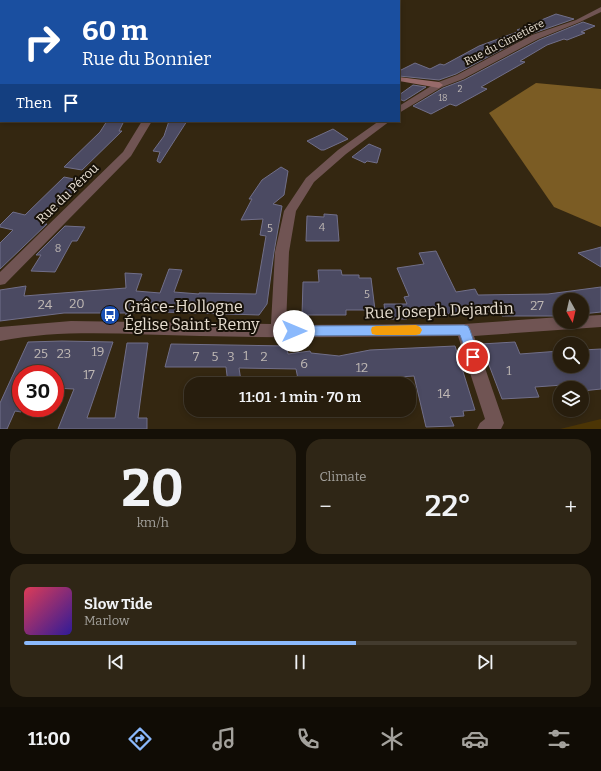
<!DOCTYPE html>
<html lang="en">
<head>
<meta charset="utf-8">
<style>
  body { margin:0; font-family:Bitter,serif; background:#2f2616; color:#f1f3f6; height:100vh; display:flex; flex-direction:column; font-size:15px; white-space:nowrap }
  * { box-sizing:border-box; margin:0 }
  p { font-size:13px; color:#a4a29d }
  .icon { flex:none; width:22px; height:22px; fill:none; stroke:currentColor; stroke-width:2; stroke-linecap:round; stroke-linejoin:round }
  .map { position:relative; height:429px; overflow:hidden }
  .drawer { display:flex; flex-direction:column; gap:10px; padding:10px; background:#151007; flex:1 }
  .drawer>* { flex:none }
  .guide { position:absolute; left:0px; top:0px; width:400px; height:122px; box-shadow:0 2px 6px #0003,0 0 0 1px #433b2e; background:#1a4fa0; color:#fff; overflow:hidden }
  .needle { width:26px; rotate:172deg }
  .fabs { position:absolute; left:553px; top:293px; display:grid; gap:8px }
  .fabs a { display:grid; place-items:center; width:36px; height:36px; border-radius:50%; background:#271d0d; box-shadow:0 2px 6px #0003,0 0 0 1px #433b2e; font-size:20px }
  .speed { position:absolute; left:12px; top:365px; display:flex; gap:8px; font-size:20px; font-weight:700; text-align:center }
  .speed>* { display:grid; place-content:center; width:52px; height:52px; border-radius:50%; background:#271d0d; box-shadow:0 2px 6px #0003,0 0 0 1px #433b2e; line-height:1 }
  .speed .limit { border:6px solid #d22; background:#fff; color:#111 }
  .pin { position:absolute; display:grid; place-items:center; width:34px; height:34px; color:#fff; margin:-17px; border:2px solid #fff; border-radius:50%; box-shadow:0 1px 4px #0007 }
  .me { position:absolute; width:44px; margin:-22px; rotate:90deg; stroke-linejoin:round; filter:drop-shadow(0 0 3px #0008) }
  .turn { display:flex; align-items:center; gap:14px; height:84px; padding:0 16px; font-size:18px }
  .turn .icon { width:52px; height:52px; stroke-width:2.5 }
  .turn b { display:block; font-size:28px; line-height:34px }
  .then { display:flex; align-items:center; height:38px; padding:0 16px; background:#0003; gap:8px; font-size:15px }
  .big { font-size:30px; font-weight:600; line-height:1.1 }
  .drawer .tile { flex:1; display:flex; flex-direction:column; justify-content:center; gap:6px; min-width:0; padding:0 14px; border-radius:16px; background:#2f2616 }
  .drawer .dial { align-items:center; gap:0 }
  .dial b { font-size:52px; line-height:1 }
  .song { display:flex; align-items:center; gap:12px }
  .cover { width:48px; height:48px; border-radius:6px; background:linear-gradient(135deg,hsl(350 70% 55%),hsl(250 70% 35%)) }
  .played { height:4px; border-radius:2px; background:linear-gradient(90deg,#8bb9fc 60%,#433b2e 60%) }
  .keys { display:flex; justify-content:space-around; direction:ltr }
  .heat { display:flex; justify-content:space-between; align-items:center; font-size:22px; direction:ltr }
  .drawer .tiles { flex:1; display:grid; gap:10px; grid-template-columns:1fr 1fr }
  .tile:last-child { grid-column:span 2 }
  .trip { position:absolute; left:184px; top:377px; width:232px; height:40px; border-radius:16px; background:#271d0d; box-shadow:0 2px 6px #0003,0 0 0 1px #433b2e; font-weight:600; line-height:40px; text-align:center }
  .menu { display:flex; height:64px; justify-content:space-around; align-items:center; background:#100c05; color:#a4a29d }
  .menu .icon { width:28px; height:28px }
  .menu .on { color:#8bb9fc }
  .menu b { font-size:18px; color:#f1f3f6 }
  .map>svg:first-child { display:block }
  .green { fill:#4c3505 }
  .forest { fill:#7b5c24 }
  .building { fill:#4b4a62; stroke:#716f89 }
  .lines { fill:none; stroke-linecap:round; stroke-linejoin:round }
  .street { fill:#705453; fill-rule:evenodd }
  .secondary { fill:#976a6a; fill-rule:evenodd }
  .route { fill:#8bb9fc; stroke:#5a78a4 }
  .slow { fill:#f59e0b }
  .labels { text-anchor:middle; stroke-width:4; stroke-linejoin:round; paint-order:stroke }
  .far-number-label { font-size:9px; fill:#bfb8b4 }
  .far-street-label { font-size:11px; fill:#e6ddd0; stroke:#171108 }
  .number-label { font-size:11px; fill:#bfb8b4 }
  .street-label { font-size:13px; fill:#e6ddd0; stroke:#171108 }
  .near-number-label { font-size:13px; fill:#bfb8b4 }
  .near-poi-label { font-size:16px; fill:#e6ddd0; stroke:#171108; text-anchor:start }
  .near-street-label { font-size:16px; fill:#e6ddd0; stroke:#171108 }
</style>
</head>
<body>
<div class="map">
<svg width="601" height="429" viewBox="0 0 601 429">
  <rect width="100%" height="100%" fill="#342711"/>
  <polygon class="green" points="601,419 601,429 560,429"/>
  <polygon class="forest" points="536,83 601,89 601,227 554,207 489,113"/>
  <g class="building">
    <polygon points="556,14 574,19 531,34 456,74 439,80 399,76 399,71 415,63 430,69 440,64 444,65 479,46 520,31 517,30"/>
    <polygon points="583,22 595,26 581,32 585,33 567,40 564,39 547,45 520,61 525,62 481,87 487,89 456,106 450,104 431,114 413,106 443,88 464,80 539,40"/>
    <polygon points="413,85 426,87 404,101 399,99 399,95"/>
    <polygon points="107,121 124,121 119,131 122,131 82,170 64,167 100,132"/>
    <polygon points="169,121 187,121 160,163 157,161 160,152 153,151 164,136"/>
    <polygon points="333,129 348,139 324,150 321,150 307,141"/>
    <polygon points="369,144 381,149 377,163 367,161 365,163 352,157"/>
    <polygon points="281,167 288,171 284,195 273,204 282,206 274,252 267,304 259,315 161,312 127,313 126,315 126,313 64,313 0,321 0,290 26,286 24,296 126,288 125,273 142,274 136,291 160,293 169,269 182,270 174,292 199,294 199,293 256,294 266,236 260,235 263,219 241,220 252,199 249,199 262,180"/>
    <polygon points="64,177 79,180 69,190 74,191 42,224 47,224 0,269 0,243 13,230 0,227 0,225 13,212 25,215"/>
    <polygon points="324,214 337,215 339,241 306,241 307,216 324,217"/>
    <polygon points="65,226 85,227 77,241 72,241 55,272 31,271 41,255 36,255"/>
    <polygon points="601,247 601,267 578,253 594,249"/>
    <polygon points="436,251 456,292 475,289 478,295 548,294 601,287 601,312 582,314 582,300 560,300 560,316 502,316 500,311 406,316 407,319 386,319 384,304 407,304 404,297 409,296 397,268 424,264 419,253"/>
    <polygon points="318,270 341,270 342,275 359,275 359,278 371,278 375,310 346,310 346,315 302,315 303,282 319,282"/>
    <polygon points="62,341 113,342 87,418 115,418 127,343 148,343 138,418 147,418 147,429 58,429 74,389 55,388 55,374 21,374 21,412 15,411 7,429 0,429 0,403 28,342"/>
    <polygon points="515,342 520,354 560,351 560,366 582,366 582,350 601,349 601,389 582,391 582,388 564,388 563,385 535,387 539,397 502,399 481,344"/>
    <polygon points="171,344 287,346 288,354 310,351 311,353 339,356 370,350 455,346 475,410 463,411 464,416 450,417 454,426 426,427 414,376 383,378 386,384 299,384 296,369 239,368 241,381 228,384 226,367 165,367"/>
  </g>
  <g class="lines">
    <g class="street">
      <polygon points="601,7 601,12 580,22 538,39 463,79 442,87 399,113 399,106 436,83 457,75 532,35 576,20"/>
      <rect x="0" y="21" width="1" height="4"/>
      <rect x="0" y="84" width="1" height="6"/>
      <polygon points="142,121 152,121 131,156 5,284 0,285 0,272 123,152"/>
      <path d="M379,121h11l-44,33 -32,28 -18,29 -7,41 -3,73 178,-1 96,-7v5h22v-6l19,-1v12l-127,9 30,87 -3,6h-24l3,-6 5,-4 -27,-83c-86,1 -172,2 -258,0 -66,-1 -135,-8 -200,5v-14l71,-6 200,3 4,-72 9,-41 22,-33 32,-28z"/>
    </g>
    <polygon class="secondary" points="399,77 439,82 443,85 439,88 399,81"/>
  </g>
  <polygon class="route" points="464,325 468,326 470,330 479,357 477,360 473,362 469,360 460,335 294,336 290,335 288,331 290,328 294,326"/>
  <polygon class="slow" points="416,325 420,327 422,330 420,334 416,335 376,335 372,334 371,330 372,327 376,326"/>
  <defs>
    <symbol id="bus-disc" viewBox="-11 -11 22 22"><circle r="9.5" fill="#1a4fb4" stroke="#171108"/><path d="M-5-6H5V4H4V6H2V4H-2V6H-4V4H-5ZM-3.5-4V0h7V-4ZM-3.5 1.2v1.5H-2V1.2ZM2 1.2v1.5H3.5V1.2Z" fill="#fff"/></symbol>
  </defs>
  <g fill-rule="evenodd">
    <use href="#bus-disc" x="99" y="304" width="22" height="22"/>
  </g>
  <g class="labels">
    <g class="far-number-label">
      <text x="460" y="92">2</text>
      <text x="443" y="101">18</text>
    </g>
    <g class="far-street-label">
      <text transform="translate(504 42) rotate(-27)" y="4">Rue du Cimetière</text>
    </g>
    <g class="number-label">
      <text x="322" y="231">4</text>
      <text x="270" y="232">5</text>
      <text x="58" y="252">8</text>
      <text x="367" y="298">5</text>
    </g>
    <g class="street-label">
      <text transform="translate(67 193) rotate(-44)" y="5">Rue du Pérou</text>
    </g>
    <g class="near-number-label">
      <text x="77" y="308">20</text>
      <text x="45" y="309">24</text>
      <text x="537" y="310">27</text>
      <text x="98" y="356">19</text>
      <text x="41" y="358">25</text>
      <text x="64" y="358">23</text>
      <text x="246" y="360">1</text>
      <text x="196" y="361">7</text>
      <text x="215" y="361">5</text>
      <text x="231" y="361">3</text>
      <text x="264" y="361">2</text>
      <text x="304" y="368">6</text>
      <text x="362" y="372">12</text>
      <text x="509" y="375">1</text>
      <text x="89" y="379">17</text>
      <text x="444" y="398">14</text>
    </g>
    <g class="near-poi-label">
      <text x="124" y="312">Grâce-Hollogne<tspan x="124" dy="18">Église Saint-Remy</tspan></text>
    </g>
    <g class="near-street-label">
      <text transform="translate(439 310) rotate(-2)" y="6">Rue Joseph Dejardin</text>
    </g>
  </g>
</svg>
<div class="fabs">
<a><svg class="needle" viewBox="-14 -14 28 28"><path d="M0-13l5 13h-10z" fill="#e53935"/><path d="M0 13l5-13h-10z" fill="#a4a29d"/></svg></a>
<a><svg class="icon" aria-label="search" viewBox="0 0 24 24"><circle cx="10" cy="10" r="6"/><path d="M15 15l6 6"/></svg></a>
<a><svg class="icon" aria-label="layers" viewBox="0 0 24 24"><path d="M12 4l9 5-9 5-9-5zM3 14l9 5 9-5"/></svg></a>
</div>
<div class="speed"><div class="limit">30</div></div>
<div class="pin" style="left:473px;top:357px;background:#d93025"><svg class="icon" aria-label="arrive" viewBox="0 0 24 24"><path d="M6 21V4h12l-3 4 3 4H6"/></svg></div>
<svg class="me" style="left:294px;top:331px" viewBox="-20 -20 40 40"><circle r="19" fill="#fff"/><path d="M0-13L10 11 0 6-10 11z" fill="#8bb9fc"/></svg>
<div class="trip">11:01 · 1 min · 70 m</div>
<div class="guide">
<div class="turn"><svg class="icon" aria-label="right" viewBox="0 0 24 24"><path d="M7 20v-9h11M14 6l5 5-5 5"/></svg><div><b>60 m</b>Rue du Bonnier</div></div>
<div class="then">Then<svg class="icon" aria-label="arrive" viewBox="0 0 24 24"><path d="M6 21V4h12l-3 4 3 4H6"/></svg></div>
</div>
</div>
<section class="drawer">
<div class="tiles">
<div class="tile dial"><b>20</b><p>km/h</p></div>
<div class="tile"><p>Climate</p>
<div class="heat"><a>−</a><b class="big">22°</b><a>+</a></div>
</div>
<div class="tile">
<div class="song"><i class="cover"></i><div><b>Slow Tide</b><p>Marlow</p></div></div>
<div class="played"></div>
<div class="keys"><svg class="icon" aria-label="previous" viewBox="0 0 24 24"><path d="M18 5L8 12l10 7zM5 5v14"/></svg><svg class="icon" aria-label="pause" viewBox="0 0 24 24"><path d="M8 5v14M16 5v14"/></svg><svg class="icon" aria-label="next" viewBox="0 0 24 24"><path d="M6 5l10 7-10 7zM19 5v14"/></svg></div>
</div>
</div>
</section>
<nav class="menu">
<b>11:00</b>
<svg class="icon on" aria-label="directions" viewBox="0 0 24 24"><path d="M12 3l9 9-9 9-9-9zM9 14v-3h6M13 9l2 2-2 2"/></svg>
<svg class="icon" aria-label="music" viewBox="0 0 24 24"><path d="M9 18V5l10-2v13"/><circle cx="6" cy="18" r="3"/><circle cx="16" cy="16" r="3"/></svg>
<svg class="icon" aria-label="phone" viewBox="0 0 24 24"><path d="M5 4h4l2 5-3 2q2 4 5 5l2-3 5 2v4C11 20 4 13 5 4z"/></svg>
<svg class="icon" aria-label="climate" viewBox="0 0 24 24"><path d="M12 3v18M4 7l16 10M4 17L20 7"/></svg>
<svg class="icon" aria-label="car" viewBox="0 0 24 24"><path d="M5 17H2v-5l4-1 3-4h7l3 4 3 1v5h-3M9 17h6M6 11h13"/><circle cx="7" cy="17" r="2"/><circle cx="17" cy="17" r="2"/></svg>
<svg class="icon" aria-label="filters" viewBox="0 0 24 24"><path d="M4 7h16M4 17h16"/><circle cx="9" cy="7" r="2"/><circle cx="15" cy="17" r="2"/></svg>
</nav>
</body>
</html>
